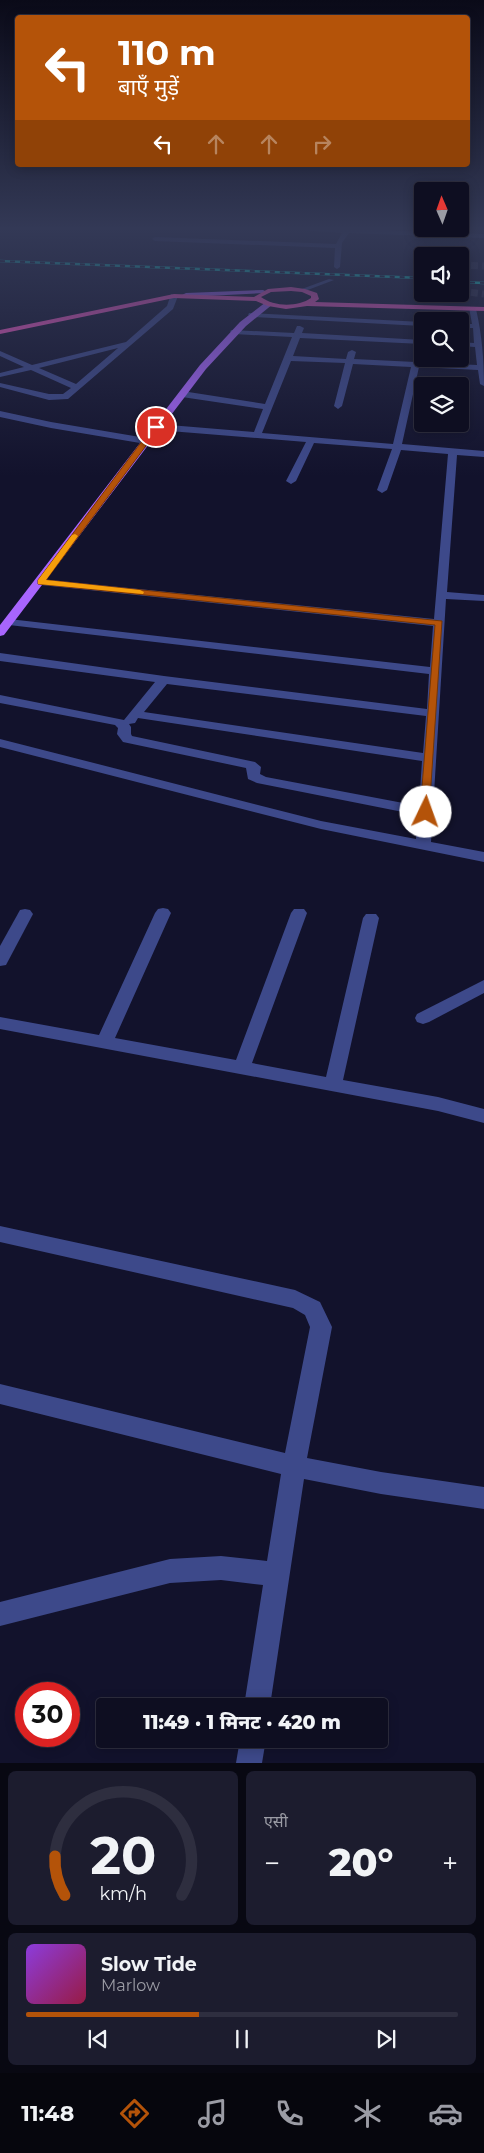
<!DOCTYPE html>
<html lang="hi">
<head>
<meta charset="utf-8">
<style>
  body { margin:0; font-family:Montserrat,"Noto Sans Devanagari",sans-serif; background:#1c1c2e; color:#f1f3f6; height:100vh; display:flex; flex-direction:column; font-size:19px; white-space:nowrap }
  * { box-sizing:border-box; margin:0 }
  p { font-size:16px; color:#9b9ca5 }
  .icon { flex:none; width:28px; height:28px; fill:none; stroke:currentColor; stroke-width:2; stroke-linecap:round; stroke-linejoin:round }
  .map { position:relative; height:1763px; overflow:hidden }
  .side { display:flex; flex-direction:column; gap:8px; padding:8px; background:#080812; flex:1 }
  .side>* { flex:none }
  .hud { position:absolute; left:15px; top:15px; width:455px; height:152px; border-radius:5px; box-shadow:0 2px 12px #0003,0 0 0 1px #2e2e3f; background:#b45309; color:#fff; overflow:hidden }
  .needle { width:32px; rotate:358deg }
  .tools { position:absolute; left:414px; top:182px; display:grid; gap:10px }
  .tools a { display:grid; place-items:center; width:55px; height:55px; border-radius:5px; background:#0e0e21; box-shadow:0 2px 12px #0003,0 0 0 1px #2e2e3f; font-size:25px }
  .speed { position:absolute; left:15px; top:1682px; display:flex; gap:10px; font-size:25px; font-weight:700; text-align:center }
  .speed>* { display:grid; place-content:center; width:65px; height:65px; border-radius:50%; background:#0e0e21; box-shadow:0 2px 12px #0003,0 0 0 1px #2e2e3f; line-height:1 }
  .speed .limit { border:8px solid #d22; background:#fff; color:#111 }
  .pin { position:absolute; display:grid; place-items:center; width:42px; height:42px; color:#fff; margin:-21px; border:2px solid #fff; border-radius:50%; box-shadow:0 1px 5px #0007 }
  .me { position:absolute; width:55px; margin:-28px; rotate:3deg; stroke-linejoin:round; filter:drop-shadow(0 0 4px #0008) }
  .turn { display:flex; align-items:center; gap:18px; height:105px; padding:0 20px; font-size:22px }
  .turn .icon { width:65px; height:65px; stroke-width:2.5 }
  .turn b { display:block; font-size:35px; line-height:42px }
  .lanes { display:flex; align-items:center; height:48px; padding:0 20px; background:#0003; justify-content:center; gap:25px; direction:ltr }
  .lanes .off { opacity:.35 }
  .big { font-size:38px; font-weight:800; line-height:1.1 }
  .side .card { flex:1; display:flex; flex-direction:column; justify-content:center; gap:8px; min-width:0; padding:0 18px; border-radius:8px; background:#1c1c2e }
  .side .dial { align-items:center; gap:0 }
  .dial svg { height:130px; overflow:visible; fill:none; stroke:#2e2e3f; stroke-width:7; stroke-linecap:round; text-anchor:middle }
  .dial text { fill:#f1f3f6; stroke:none }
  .song { display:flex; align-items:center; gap:15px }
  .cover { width:60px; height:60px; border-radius:8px; background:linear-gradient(135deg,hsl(270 70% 55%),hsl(340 70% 35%)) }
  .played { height:5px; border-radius:2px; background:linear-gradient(90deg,#b45309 40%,#2e2e3f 40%) }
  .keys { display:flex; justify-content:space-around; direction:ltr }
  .heat { display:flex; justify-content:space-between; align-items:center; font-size:28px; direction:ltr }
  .side .tiles { flex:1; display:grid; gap:8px; grid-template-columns:1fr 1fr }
  .card:last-child { grid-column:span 2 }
  .trip { position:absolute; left:96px; top:1698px; width:292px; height:50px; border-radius:5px; background:#0e0e21; box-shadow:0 2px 12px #0003,0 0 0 1px #2e2e3f; font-weight:800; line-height:50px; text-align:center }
  .dock { display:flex; height:80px; justify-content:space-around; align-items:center; background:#06060d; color:#9b9ca5 }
  .dock .icon { width:35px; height:35px }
  .dock .selected { color:#b45309 }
  .dock b { font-size:22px; color:#f1f3f6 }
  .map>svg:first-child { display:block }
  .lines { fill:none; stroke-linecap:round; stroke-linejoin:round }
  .highway-tunnel { stroke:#30314c; stroke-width:7; stroke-dasharray:7 4; stroke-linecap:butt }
  .minor { fill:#3d498a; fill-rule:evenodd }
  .major { fill:#a865fd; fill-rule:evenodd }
  .highway { fill:#fd59c6; fill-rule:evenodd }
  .rail-casing { stroke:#0bfce7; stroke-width:2.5 }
  .rail { stroke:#12122c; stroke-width:2; stroke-dasharray:5; stroke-linecap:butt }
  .route { fill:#b45309; stroke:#753606 }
  .slow { fill:#f59e0b }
</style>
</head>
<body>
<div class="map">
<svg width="484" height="1763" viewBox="0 0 484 1763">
  <rect width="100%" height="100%" fill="#12122c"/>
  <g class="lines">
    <g class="highway-tunnel">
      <polyline points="460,265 484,266"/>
      <polyline points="460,291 484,294"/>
    </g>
    <g class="minor">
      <polygon points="288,229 351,229 484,234 484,238 349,233 342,243 340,267 337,269 334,267 335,248 155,241 152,239 155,237 336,244 342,233"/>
      <polygon points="329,279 334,280 305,291 299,290"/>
      <path d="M171,294l7,2 -5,13 -105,90 -19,1 -49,-13v-4l49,11h14l8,-6 -40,-18 -31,7v-4l24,-6 -24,-11v-5l32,14 94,-23 41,-36zM118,348l-42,36 -37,-16z"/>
      <path d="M469,307l7,2c6,26 8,51 8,77l-4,-2 -2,-14 -59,-3 -17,77 82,7v6l-27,-2 -10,137 37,3v6l-38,-2 -15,243 53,10v10l-163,-33 -321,-82v-8l321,82 95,18 2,-24 -161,-32 -9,-4 -2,-11 -123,-26 -6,-8 1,-6 -3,-3 -115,-22v-8l124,25 31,-38 -155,-21v-8l164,23 263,33 2,-35 -420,-49 -6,-3 6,-3 421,48 3,-41 -392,-41 -5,-3 5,-3 393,40 14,-165 -47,-4 -14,40 -5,3 -5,-3 15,-41 -78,-6 -18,38 -5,3 -5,-3 20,-39 -149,-12 -4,-3 4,-3 97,8 9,-23 -81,-12 -4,-3 4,-3 83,13 27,-67 -58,-3 -4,-2 1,-2 63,3 3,-7h3l4,2 -2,5 120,7v4l-122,-6 -7,18 53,3 2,-7 4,-2 4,2 -2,7 123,6 -2,-18 -15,-1v-4l14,1 -1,-15h-13v-4h12zM291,361l54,2 -11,43 4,3 4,-3 11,-42 58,3 -18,77 -131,-11zM167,684l259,32 -3,37 -279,-41zM138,718l284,43 -3,45 -153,-29 -6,-3 1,-7 -6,-5 -123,-26 -1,-2v-7l-2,-3 6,-1z"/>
      <polygon points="249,313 422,322 422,326 252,317 248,315"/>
      <polygon points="0,411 51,422 146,438 151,441 146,444 51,428 0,417"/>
      <polygon points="163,908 168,909 171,913 115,1038 236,1060 291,913 294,909 304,909 307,913 252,1063 326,1077 363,918 366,914 376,914 379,918 343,1080 438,1097 484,1109 484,1123 438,1111 0,1029 0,1017 99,1035 155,913 158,909"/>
      <polygon points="25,909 30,910 33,914 6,965 0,966 0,946 20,910"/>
      <polygon points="484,980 484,993 429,1022 423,1024 417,1022 415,1018 417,1014"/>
      <polygon points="0,1226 295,1290 320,1302 332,1327 307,1458 381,1472 484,1487 484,1509 381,1494 304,1479 270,1706 244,1706 263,1585 221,1580 170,1583 0,1626 0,1602 170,1559 221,1556 267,1561 281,1474 0,1404 0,1384 285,1453 310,1327 305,1315 293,1308 0,1242"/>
      <polygon points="240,1739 266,1739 262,1763 236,1763"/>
    </g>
    <g class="major">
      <polygon points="263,290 265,291 265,293 186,297 182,295 186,293"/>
      <polygon points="266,302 273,304 246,326 206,369 4,635 0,636 0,625 200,365 240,322"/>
    </g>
    <path class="highway" d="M291,287l14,2 12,4 2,6 -4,3 169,5v4l-177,-5 -21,3 -18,-3 -12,-5 -82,-3 -174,36v-4l174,-36 80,3 14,-8zM291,291l11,1 9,4v2c-13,9 -37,9 -50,-1l10,-5z"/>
    <defs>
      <g id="rail">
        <polyline points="0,261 422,278"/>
        <polyline points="460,282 484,283"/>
      </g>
    </defs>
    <use href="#rail" class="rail-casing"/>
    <use href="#rail" class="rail"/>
  </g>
  <linearGradient id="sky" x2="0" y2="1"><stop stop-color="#0a0a18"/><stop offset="0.48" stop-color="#333956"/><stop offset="1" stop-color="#333956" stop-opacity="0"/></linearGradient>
  <rect width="484" height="476" fill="url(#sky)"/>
  <polygon class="route" points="154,425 160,427 46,580 442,621 429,814 422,814 420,812 435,625 38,584 38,580"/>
  <polygon class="slow" points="75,534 78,536 46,580 140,590 144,592 143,594 38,584 38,580 72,535"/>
</svg>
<div class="tools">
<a><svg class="needle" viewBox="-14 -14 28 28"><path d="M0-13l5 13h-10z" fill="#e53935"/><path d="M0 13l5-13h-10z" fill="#9b9ca5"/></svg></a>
<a><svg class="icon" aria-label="sound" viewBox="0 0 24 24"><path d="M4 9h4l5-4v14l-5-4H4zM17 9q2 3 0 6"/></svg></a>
<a><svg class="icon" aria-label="search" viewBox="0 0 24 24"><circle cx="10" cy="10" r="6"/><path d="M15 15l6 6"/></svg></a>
<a><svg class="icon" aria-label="layers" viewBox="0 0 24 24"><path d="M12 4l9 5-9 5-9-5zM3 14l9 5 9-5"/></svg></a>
</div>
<div class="speed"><div class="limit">30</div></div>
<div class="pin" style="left:156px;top:427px;background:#d93025"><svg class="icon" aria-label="arrive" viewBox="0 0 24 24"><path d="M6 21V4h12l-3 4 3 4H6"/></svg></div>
<svg class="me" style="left:426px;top:812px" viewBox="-20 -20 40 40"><circle r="19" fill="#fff"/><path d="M0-13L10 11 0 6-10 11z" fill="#b45309"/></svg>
<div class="trip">11:49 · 1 मिनट · 420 m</div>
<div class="hud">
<div class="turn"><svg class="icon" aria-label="left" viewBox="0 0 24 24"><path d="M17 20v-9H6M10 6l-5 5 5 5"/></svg><div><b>110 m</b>बाएँ मुड़ें</div></div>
<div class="lanes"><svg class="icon" aria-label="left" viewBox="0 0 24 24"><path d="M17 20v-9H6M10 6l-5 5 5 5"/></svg><svg class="icon off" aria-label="ahead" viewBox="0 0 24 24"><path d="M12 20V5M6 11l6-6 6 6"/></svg><svg class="icon off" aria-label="ahead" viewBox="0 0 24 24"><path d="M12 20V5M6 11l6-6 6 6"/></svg><svg class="icon off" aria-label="right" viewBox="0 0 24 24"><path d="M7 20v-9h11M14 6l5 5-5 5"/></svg></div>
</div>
</div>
<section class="side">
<div class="tiles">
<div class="card dial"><svg viewBox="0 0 100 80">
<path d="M14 69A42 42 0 1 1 86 69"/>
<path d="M14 69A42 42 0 0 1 8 45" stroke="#b45309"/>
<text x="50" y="56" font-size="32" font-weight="700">20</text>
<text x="50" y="72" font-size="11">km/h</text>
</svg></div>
<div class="card"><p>एसी</p>
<div class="heat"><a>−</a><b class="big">20°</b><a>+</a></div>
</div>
<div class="card">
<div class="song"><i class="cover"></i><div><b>Slow Tide</b><p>Marlow</p></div></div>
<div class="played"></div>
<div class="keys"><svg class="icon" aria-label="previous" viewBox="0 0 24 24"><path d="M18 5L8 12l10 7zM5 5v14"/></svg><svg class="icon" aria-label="pause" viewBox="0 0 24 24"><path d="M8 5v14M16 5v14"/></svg><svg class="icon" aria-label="next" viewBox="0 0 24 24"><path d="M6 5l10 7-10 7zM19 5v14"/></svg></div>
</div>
</div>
</section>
<nav class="dock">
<b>11:48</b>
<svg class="icon selected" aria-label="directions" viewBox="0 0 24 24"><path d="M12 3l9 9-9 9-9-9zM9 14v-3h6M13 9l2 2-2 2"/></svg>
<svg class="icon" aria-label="music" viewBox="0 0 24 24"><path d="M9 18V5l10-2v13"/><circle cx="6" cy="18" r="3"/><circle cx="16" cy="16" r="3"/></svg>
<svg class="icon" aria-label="phone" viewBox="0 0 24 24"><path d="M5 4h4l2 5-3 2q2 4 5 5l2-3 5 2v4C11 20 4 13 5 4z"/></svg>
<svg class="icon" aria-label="climate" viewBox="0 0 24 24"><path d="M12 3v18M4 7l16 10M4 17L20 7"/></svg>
<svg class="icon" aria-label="car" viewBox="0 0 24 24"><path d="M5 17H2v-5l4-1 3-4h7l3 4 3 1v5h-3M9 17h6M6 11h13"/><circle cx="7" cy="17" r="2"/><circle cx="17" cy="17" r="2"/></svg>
</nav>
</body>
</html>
